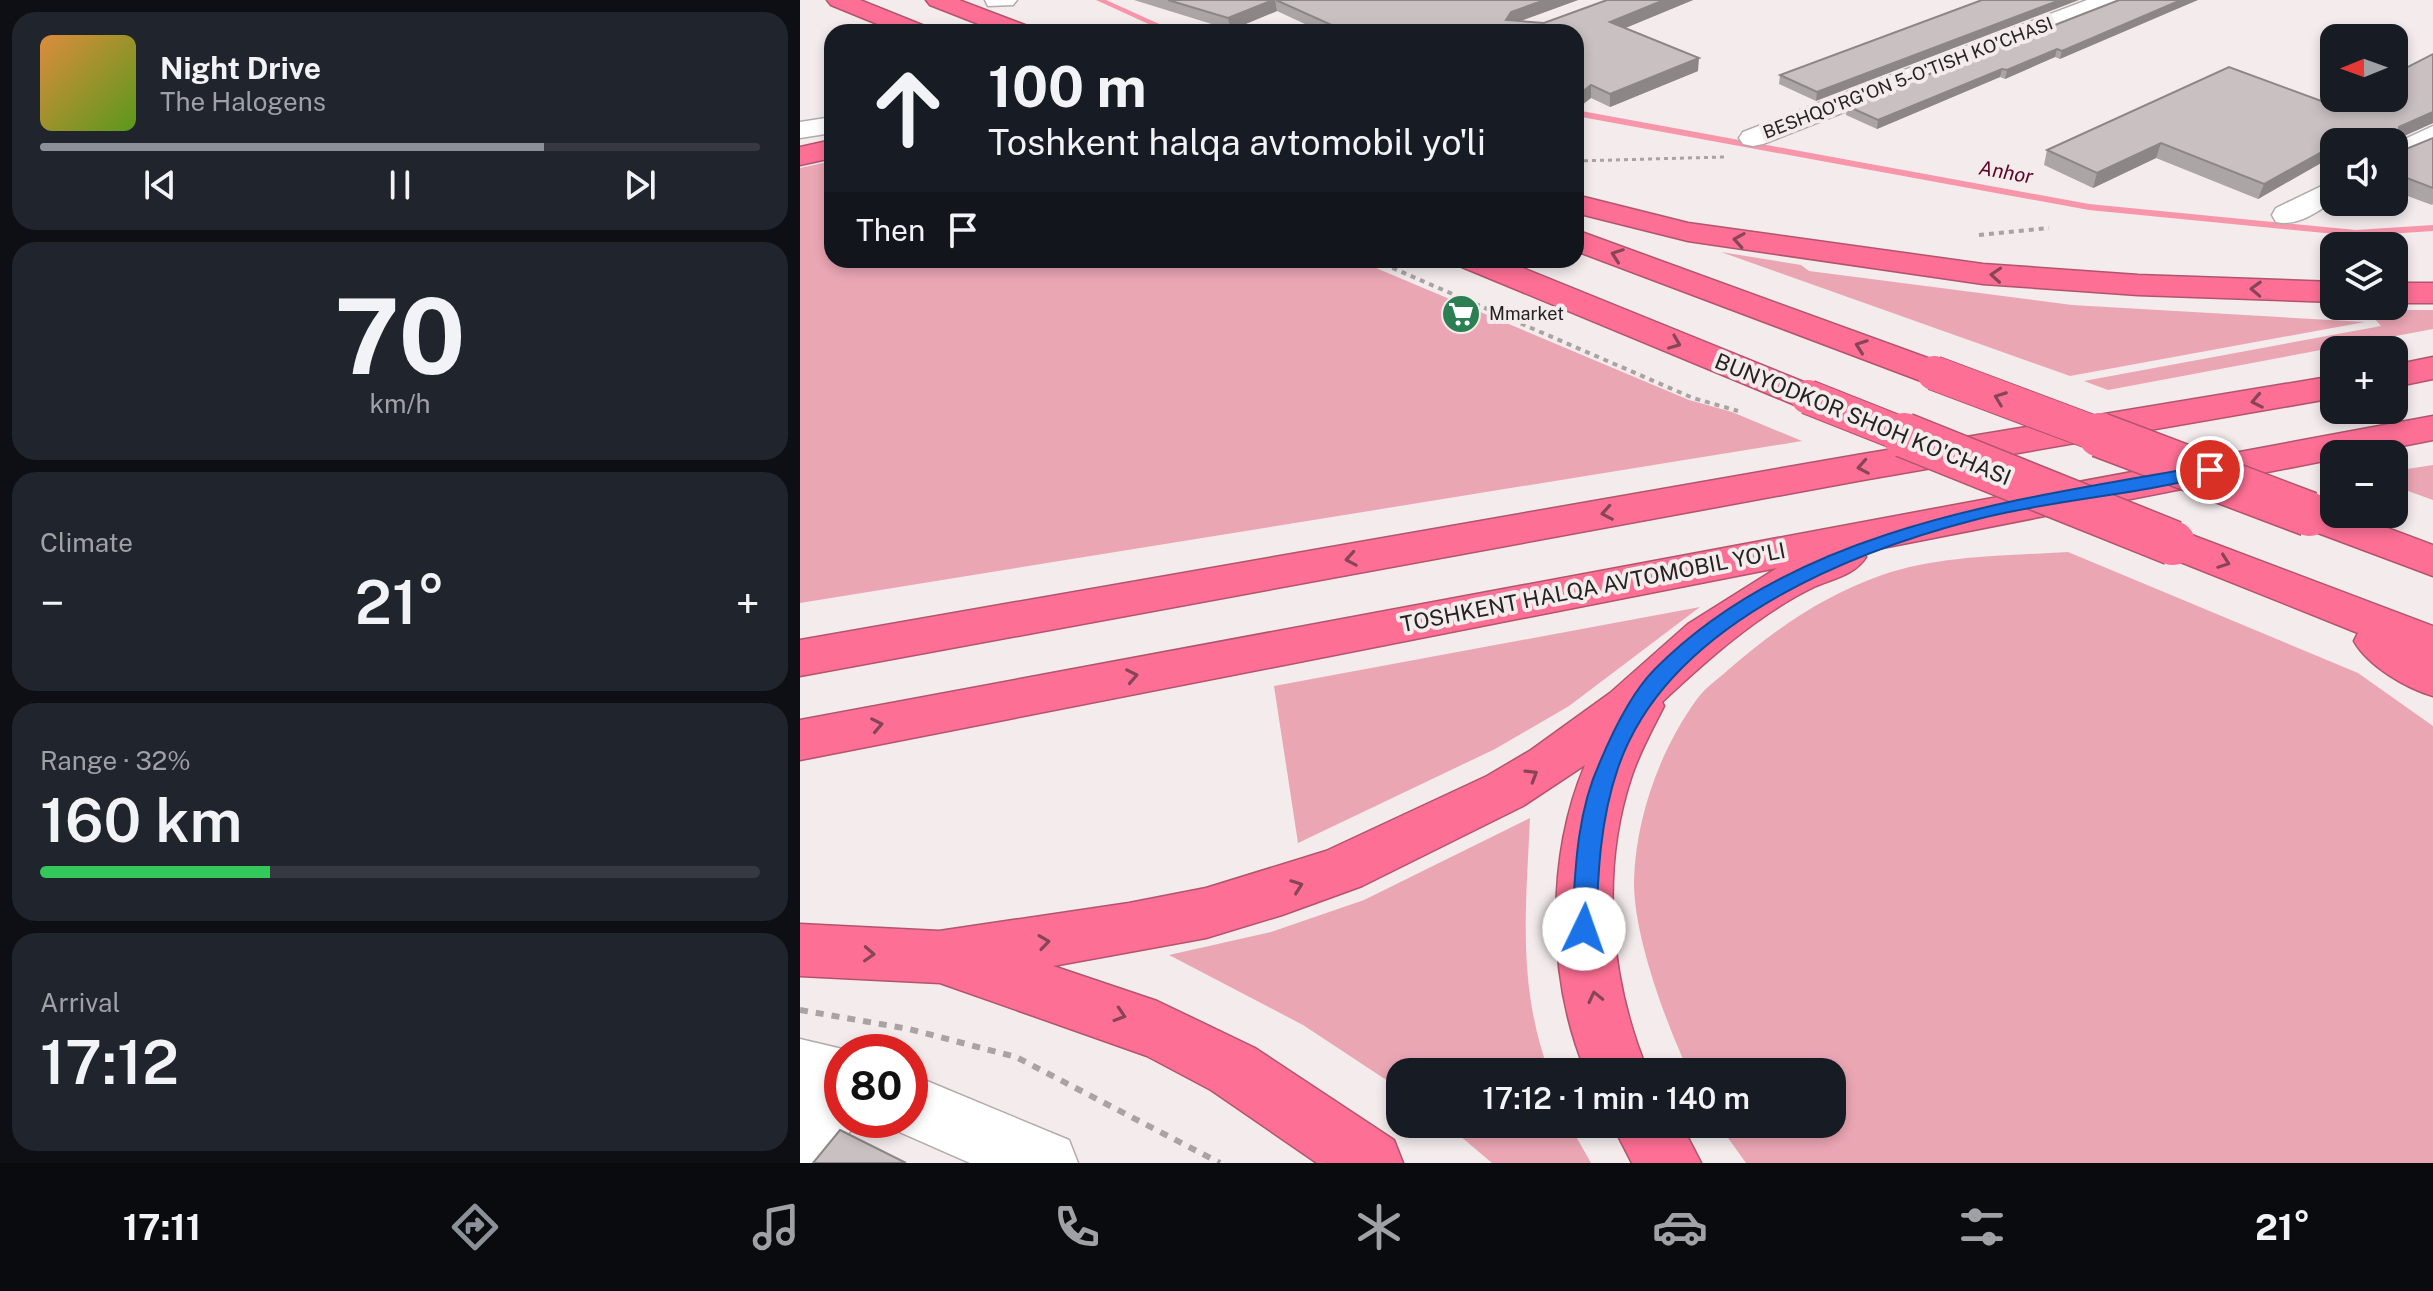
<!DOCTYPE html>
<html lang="en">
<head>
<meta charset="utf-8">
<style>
  body { margin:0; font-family:"Public Sans",sans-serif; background:#20242c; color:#f1f3f6; height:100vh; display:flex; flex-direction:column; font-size:30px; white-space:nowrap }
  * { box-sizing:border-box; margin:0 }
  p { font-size:26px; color:#9ea1a6 }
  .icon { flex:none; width:44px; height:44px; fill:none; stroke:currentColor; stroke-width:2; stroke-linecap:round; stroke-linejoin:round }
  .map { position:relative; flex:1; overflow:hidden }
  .details { display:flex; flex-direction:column; gap:12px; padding:12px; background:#0d0f14; width:800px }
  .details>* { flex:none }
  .hud { position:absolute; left:24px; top:24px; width:760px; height:244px; border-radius:24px; box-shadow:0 4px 12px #0003; background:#171b24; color:#f1f3f6; overflow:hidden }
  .needle { width:52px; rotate:269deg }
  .controls { position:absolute; left:1520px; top:24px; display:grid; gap:16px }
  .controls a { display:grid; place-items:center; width:88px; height:88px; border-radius:16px; background:#171b24; box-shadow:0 4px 12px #0003; font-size:40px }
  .speed { position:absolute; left:24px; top:1034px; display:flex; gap:16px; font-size:40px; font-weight:700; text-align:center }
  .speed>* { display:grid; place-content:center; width:104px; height:104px; border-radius:50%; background:#171b24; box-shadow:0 4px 12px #0003; line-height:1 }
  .speed .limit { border:12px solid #d22; background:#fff; color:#111 }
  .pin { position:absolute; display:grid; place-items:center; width:68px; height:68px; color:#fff; margin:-34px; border:4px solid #fff; border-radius:50%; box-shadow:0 2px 8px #0007 }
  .me { position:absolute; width:88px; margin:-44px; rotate:3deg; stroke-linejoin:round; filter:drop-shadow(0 0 6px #0008) }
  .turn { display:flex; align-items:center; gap:28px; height:168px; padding:0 32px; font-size:36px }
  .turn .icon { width:104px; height:104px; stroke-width:2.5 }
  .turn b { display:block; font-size:56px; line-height:68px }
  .then { display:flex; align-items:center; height:76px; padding:0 32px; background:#0003; gap:16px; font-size:30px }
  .big { font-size:60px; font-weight:600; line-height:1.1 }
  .details .tile { flex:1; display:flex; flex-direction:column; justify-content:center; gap:12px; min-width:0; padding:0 28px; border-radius:24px; background:#20242c }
  .details .dial { align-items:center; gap:0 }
  .dial b { font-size:104px; line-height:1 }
  .song { display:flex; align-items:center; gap:24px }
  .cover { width:96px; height:96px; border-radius:12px; background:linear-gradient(135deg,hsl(30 70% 55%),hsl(90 70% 35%)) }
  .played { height:8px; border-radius:4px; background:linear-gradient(90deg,#8c9099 70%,#363941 70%) }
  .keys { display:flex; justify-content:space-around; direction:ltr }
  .heat { display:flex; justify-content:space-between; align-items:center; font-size:44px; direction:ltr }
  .charge { height:12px; border-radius:6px; background:linear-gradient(90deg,#34c759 32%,#363941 0) }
  .trip { position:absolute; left:586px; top:1058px; width:460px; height:80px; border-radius:24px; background:#171b24; box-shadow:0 4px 12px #0003; font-weight:600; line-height:80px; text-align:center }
  .tabs { display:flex; height:128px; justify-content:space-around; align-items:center; background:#090b0e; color:#9ea1a6 }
  .tabs .icon { width:56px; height:56px }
  .tabs .on { color:#8c9099 }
  .tabs b { font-size:36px; color:#f1f3f6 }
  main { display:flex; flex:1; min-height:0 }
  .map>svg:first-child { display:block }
  .green { fill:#eba6b4 }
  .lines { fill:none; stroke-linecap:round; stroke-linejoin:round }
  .stream { fill:#f795aa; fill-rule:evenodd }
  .minor-casing { stroke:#b2aaab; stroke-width:3 }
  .highway-casing { stroke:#b2546d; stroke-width:3 }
  .path-far2 { stroke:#a9a3a4; stroke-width:3; stroke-dasharray:4 4; stroke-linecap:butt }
  .path-far1 { stroke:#a9a3a4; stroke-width:4; stroke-dasharray:5 5; stroke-linecap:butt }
  .path { stroke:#a9a3a4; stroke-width:6; stroke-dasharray:8 8; stroke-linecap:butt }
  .minor { fill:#fff; fill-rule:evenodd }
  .highway { fill:#fe6f95; fill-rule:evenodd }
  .highway-bridge-far1-casing { stroke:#b2546d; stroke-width:36; stroke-linecap:butt }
  .highway-bridge-casing { stroke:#b2546d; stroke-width:47; stroke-linecap:butt }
  .highway-bridge-far1 { stroke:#fe6f95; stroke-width:34 }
  .highway-bridge { stroke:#fe6f95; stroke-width:44 }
  .wall { fill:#aca5a6 }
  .shaded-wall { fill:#8c8687 }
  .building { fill:#c8c0c1; stroke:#8c8687; stroke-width:2 }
  .oneway { stroke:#874556 }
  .route { fill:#1a73e8; stroke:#114b97; stroke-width:2 }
  .labels { text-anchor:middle; stroke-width:8; stroke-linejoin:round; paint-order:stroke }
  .far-street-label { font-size:18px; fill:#252223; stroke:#f3ebec }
  .far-poi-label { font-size:18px; fill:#252223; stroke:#f3ebec; text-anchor:start }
  .far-water-label { font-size:20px; font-style:italic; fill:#5d0427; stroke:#f3ebec }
  .street-label { font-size:22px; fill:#252223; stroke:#f3ebec }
</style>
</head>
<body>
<main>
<section class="details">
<div class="tile">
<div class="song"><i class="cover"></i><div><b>Night Drive</b><p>The Halogens</p></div></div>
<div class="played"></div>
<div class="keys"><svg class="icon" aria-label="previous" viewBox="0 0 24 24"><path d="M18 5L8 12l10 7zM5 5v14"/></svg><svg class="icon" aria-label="pause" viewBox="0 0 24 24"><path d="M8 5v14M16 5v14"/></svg><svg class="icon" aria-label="next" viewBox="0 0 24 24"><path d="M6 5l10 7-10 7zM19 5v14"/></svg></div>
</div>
<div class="tile dial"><b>70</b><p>km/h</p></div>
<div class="tile"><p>Climate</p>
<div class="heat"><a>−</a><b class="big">21°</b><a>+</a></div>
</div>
<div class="tile"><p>Range · 32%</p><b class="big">160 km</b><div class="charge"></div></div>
<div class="tile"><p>Arrival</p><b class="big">17:12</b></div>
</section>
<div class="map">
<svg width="1633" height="1163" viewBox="0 0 1633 1163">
  <rect width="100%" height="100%" fill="#f3ebec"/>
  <g class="green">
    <polygon points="32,161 32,260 557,260 889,400 932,412 1002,441 0,603 0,168"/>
    <polygon points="921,252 1001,265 1009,271 1272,305 1565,322 1270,376"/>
    <polygon points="1567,310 1633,310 1633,329 1308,390 1284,381 1581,326"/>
    <polygon points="1633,465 1633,500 1594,486 1594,471"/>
    <path d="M1268,552l290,121 75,53v437h-687l-28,-39h114v-52h-143c-23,-49 -56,-137 -55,-192 2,-63 26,-130 63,-181 8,-11 21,-20 31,-29 46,-40 96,-75 154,-95 59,-20 125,-19 186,-23z"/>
    <polygon points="900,607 769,706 695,749 498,843 474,686"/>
    <path d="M730,818c-4,91 -13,166 19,254h-149v17l-97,-64 -134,-70 102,-23 93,-32z"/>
    <polygon points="646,1124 769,1124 791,1163 692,1163"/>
  </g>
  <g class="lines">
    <g class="stream">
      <polygon points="296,0 306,0 377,32 366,32"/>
      <polygon points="776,110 1289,204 1556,230 1633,225 1633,231 1556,236 1289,210 776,116"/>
    </g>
    <defs>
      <g id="minor">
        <polygon points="185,0 217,0 213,5 188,6"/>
        <polygon points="1287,0 1320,0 1316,5 963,144 953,146 943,144 939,138 943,132"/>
        <polygon points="32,117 32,133 0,138 0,122"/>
        <polygon points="1633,126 1633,146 1594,165 1594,144"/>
        <path d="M1534,180v21c-18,11 -36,26 -58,21l-4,-7 4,-7z"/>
        <polygon points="0,1039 55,1052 42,1052 42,1120 58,1120 28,1163 0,1163"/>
        <polygon points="110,1074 269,1140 278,1163 170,1163 88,1127 85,1120 110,1120"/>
      </g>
      <g id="highway">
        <polygon points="27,0 60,0 127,27 130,32 97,32 31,5"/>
        <polygon points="126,0 159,0 230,27 233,32 199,32 130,5"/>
        <polygon points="32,140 32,158 0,165 0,147"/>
        <polygon points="776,195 888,223 1183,264 1338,275 1534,282 1534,302 1338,295 1183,284 888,241 776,213"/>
        <polygon points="776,230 1147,365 1152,373 1147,381 1134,384 1121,381 776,251"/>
        <polygon points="658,260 703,260 1021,389 1027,397 1021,405 1008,408 995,405 662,267"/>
        <rect x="1594" y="283" width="39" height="20"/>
        <polygon points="1633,357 1633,379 1594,387 1594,365"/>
        <polygon points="1534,376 1534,398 1063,480 0,676 0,640 1063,454"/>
        <path d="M1633,416v24l-72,14h-27v5l-472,93 4,5c-11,18 -34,22 -52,30 -56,27 -107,73 -152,115l2,4c-12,24 -25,47 -33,72 -31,94 -21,203 17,294h-62c-39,-93 -40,-214 -1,-307l-62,41 -161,80 -80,29 -76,23 -153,28 104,35 98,47 139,92 9,23h-86l-106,-73 -64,-34 -207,-73 -140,-7v-52l139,7 190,-28 77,-15 120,-37 161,-75 44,-26 79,-57 78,-69 89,-56 -977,192v-40z"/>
        <polygon points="1509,500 1534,508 1534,514 1550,514 1633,545 1633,576 1494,524 1488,514 1494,504"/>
        <path d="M1373,528l260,98v70c-27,-8 -65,-30 -79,-55l4,-8 -200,-80 -6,-10 6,-10z"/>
        <polygon points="812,1124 881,1124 901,1163 832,1163"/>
      </g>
    </defs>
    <use href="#minor" class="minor-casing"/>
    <use href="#highway" class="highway-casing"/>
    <polyline class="path-far2" points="776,161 924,157"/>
    <g class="path-far1">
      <polyline points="1179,235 1249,228"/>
      <polyline points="574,260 893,398 938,411"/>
      <polyline points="1541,350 1583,342"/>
    </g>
    <polyline class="path" points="0,1010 109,1029 216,1057 420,1163"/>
    <use href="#minor" class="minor"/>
    <use href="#highway" class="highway"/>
    <defs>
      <g id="highway-bridge-far1">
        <polyline points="1134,373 1305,437"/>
        <polyline points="1008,397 1109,437"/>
      </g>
      <g id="highway-bridge">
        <polyline points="1104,435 1373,543"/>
        <polyline points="1300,435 1509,514"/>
      </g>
    </defs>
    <use href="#highway-bridge-far1" class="highway-bridge-far1-casing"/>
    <use href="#highway-bridge" class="highway-bridge-casing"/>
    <use href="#highway-bridge-far1" class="highway-bridge-far1"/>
    <use href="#highway-bridge" class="highway-bridge"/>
  </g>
  <g class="wall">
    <polygon points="334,0 778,0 720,21 744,23 807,0 893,0 825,28 898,71 810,107 791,98 776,32 522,32 477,11 431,30"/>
    <polygon points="1182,0 1016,101 979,84 980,75"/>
    <polygon points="1319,0 1260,59 1255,57 1205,79 1200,77 1077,129 1046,115 1047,106"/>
    <polygon points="1633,54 1633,123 1599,138 1599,152 1633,138 1633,204 1632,205 1594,191 1594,142 1534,142 1534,168 1521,163 1458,199 1356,158 1293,188 1244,165 1247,150 1532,105"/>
  </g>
  <g class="shaded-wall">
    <polygon points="473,0 475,0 477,11 431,30 428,18"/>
    <polygon points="745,0 778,0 712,24 706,20 711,12"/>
    <polygon points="864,0 893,0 811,34 810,22"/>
    <polygon points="1260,0 1279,0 1016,101 1017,92"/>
    <polygon points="1381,0 1398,0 1260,59 1262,51"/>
    <polygon points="1257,49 1255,57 1205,79 1207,70"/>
    <polygon points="899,58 898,71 810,107 810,94"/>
    <polygon points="1202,69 1200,77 1077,129 1078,120"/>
    <polygon points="791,85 791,98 776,110 776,97"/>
    <polygon points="1633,112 1633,123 1593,141 1599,127"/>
    <polygon points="1361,143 1356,158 1293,188 1297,173"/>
    <polygon points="1527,149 1521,163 1458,199 1464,184"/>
  </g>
  <g class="building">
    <polygon points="368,0 473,0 428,18"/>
    <polygon points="476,0 745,0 711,12 706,20 744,23 807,0 864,0 810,22 899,58 810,94 791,85 776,97 776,32 547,32"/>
    <polygon points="1182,0 1260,0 1017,92 980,75"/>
    <polygon points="1319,0 1381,0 1262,51 1257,49 1207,70 1202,69 1078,120 1047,106"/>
    <polygon points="1633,54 1633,112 1599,127 1599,152 1633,138 1633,188 1594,173 1594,142 1534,142 1534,151 1527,149 1464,184 1361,143 1297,173 1247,150 1429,67 1532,105 1546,98 1594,98 1594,74"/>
    <polygon points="40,1130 106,1163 13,1163"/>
  </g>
  <defs><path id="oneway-chevron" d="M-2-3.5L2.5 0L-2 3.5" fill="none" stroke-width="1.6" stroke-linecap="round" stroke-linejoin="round" transform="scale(2)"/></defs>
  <g class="oneway">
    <use href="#oneway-chevron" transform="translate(939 240) rotate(-171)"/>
    <use href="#oneway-chevron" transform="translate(817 255) rotate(-160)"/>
    <use href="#oneway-chevron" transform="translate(1196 275) rotate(-176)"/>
    <use href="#oneway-chevron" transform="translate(1456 289) rotate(-178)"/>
    <use href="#oneway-chevron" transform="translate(875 343) rotate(22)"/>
    <use href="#oneway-chevron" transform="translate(1061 346) rotate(-160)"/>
    <use href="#oneway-chevron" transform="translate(1200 398) rotate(-159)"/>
    <use href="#oneway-chevron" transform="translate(1457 401) rotate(169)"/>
    <use href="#oneway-chevron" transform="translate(1063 467) rotate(170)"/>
    <use href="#oneway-chevron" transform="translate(807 513) rotate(170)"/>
    <use href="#oneway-chevron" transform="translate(551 559) rotate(170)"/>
    <use href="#oneway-chevron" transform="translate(1424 562) rotate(20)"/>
    <use href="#oneway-chevron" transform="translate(332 676) rotate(-11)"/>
    <use href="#oneway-chevron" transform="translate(77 725) rotate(-11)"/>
    <use href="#oneway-chevron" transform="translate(732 775) rotate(-31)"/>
    <use href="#oneway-chevron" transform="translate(497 886) rotate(-20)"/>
    <use href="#oneway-chevron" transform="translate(244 942) rotate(-8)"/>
    <use href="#oneway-chevron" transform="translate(69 954) rotate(3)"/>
    <use href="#oneway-chevron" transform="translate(795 997) rotate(-103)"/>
    <use href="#oneway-chevron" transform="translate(320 1015) rotate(18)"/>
  </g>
  <path class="route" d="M1410,465l8,5 -3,4c-77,21 -159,25 -237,45 -133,34 -312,108 -360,249 -18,52 -20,105 -22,161l-4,7 -8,3 -8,-3 -4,-7c3,-56 4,-115 28,-167 13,-31 31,-69 55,-93 142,-144 366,-170 555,-204z"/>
  <defs>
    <symbol id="supermarket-disc" viewBox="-11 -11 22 22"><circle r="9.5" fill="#2b7f52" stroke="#f3ebec"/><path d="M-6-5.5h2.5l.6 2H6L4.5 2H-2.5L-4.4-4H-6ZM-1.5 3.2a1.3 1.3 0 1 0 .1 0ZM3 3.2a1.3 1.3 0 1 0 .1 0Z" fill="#fff"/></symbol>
  </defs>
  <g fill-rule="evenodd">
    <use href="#supermarket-disc" x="639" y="292" width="44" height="44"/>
  </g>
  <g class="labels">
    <g class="far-street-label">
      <text transform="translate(1108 78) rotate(-21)" y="6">BESHQO'RG'ON 5-O'TISH KO'CHASI</text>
    </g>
    <g class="far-poi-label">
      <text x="689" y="320">Mmarket</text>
    </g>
    <g class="far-water-label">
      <text transform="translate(1206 172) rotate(10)" y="7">Anhor</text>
    </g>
    <g class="street-label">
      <text transform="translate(1063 419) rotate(22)" y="8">BUNYODKOR SHOH KO'CHASI</text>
      <text transform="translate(793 587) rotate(-11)" y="8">TOSHKENT HALQA AVTOMOBIL YO'LI</text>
    </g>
  </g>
</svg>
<div class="controls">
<a><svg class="needle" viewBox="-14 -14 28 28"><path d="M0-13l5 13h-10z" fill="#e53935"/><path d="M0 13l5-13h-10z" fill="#9ea1a6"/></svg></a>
<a><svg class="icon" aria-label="sound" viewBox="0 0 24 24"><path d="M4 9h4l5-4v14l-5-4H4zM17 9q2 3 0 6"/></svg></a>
<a><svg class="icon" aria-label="layers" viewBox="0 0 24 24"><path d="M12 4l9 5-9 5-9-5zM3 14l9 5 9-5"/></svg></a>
<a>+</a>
<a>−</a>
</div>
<div class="speed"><div class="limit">80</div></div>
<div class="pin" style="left:1410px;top:470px;background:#d93025"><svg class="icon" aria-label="arrive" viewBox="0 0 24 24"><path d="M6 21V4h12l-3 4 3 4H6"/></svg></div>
<svg class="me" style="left:784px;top:929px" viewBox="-20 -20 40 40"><circle r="19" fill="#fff"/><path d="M0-13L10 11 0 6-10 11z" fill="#1a73e8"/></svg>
<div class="trip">17:12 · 1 min · 140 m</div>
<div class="hud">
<div class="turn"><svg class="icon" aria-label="ahead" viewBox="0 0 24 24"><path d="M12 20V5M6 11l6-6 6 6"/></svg><div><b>100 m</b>Toshkent halqa avtomobil yo'li</div></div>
<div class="then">Then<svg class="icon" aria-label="arrive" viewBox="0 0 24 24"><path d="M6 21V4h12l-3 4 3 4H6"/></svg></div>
</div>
</div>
</main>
<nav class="tabs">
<b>17:11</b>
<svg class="icon on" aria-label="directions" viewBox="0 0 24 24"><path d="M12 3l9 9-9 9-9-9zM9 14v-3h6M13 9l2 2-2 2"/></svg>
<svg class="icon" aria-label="music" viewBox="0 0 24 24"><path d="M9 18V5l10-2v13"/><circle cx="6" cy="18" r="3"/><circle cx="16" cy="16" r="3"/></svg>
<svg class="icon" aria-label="phone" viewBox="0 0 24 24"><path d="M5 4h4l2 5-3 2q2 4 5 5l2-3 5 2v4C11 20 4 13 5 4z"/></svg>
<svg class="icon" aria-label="climate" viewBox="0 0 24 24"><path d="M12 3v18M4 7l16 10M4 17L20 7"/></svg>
<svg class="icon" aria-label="car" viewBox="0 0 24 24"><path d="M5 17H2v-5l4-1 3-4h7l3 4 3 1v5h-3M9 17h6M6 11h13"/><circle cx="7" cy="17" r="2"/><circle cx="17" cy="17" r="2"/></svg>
<svg class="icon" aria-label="filters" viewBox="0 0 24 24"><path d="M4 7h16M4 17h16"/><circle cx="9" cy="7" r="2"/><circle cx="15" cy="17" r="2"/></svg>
<b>21°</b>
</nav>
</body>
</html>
